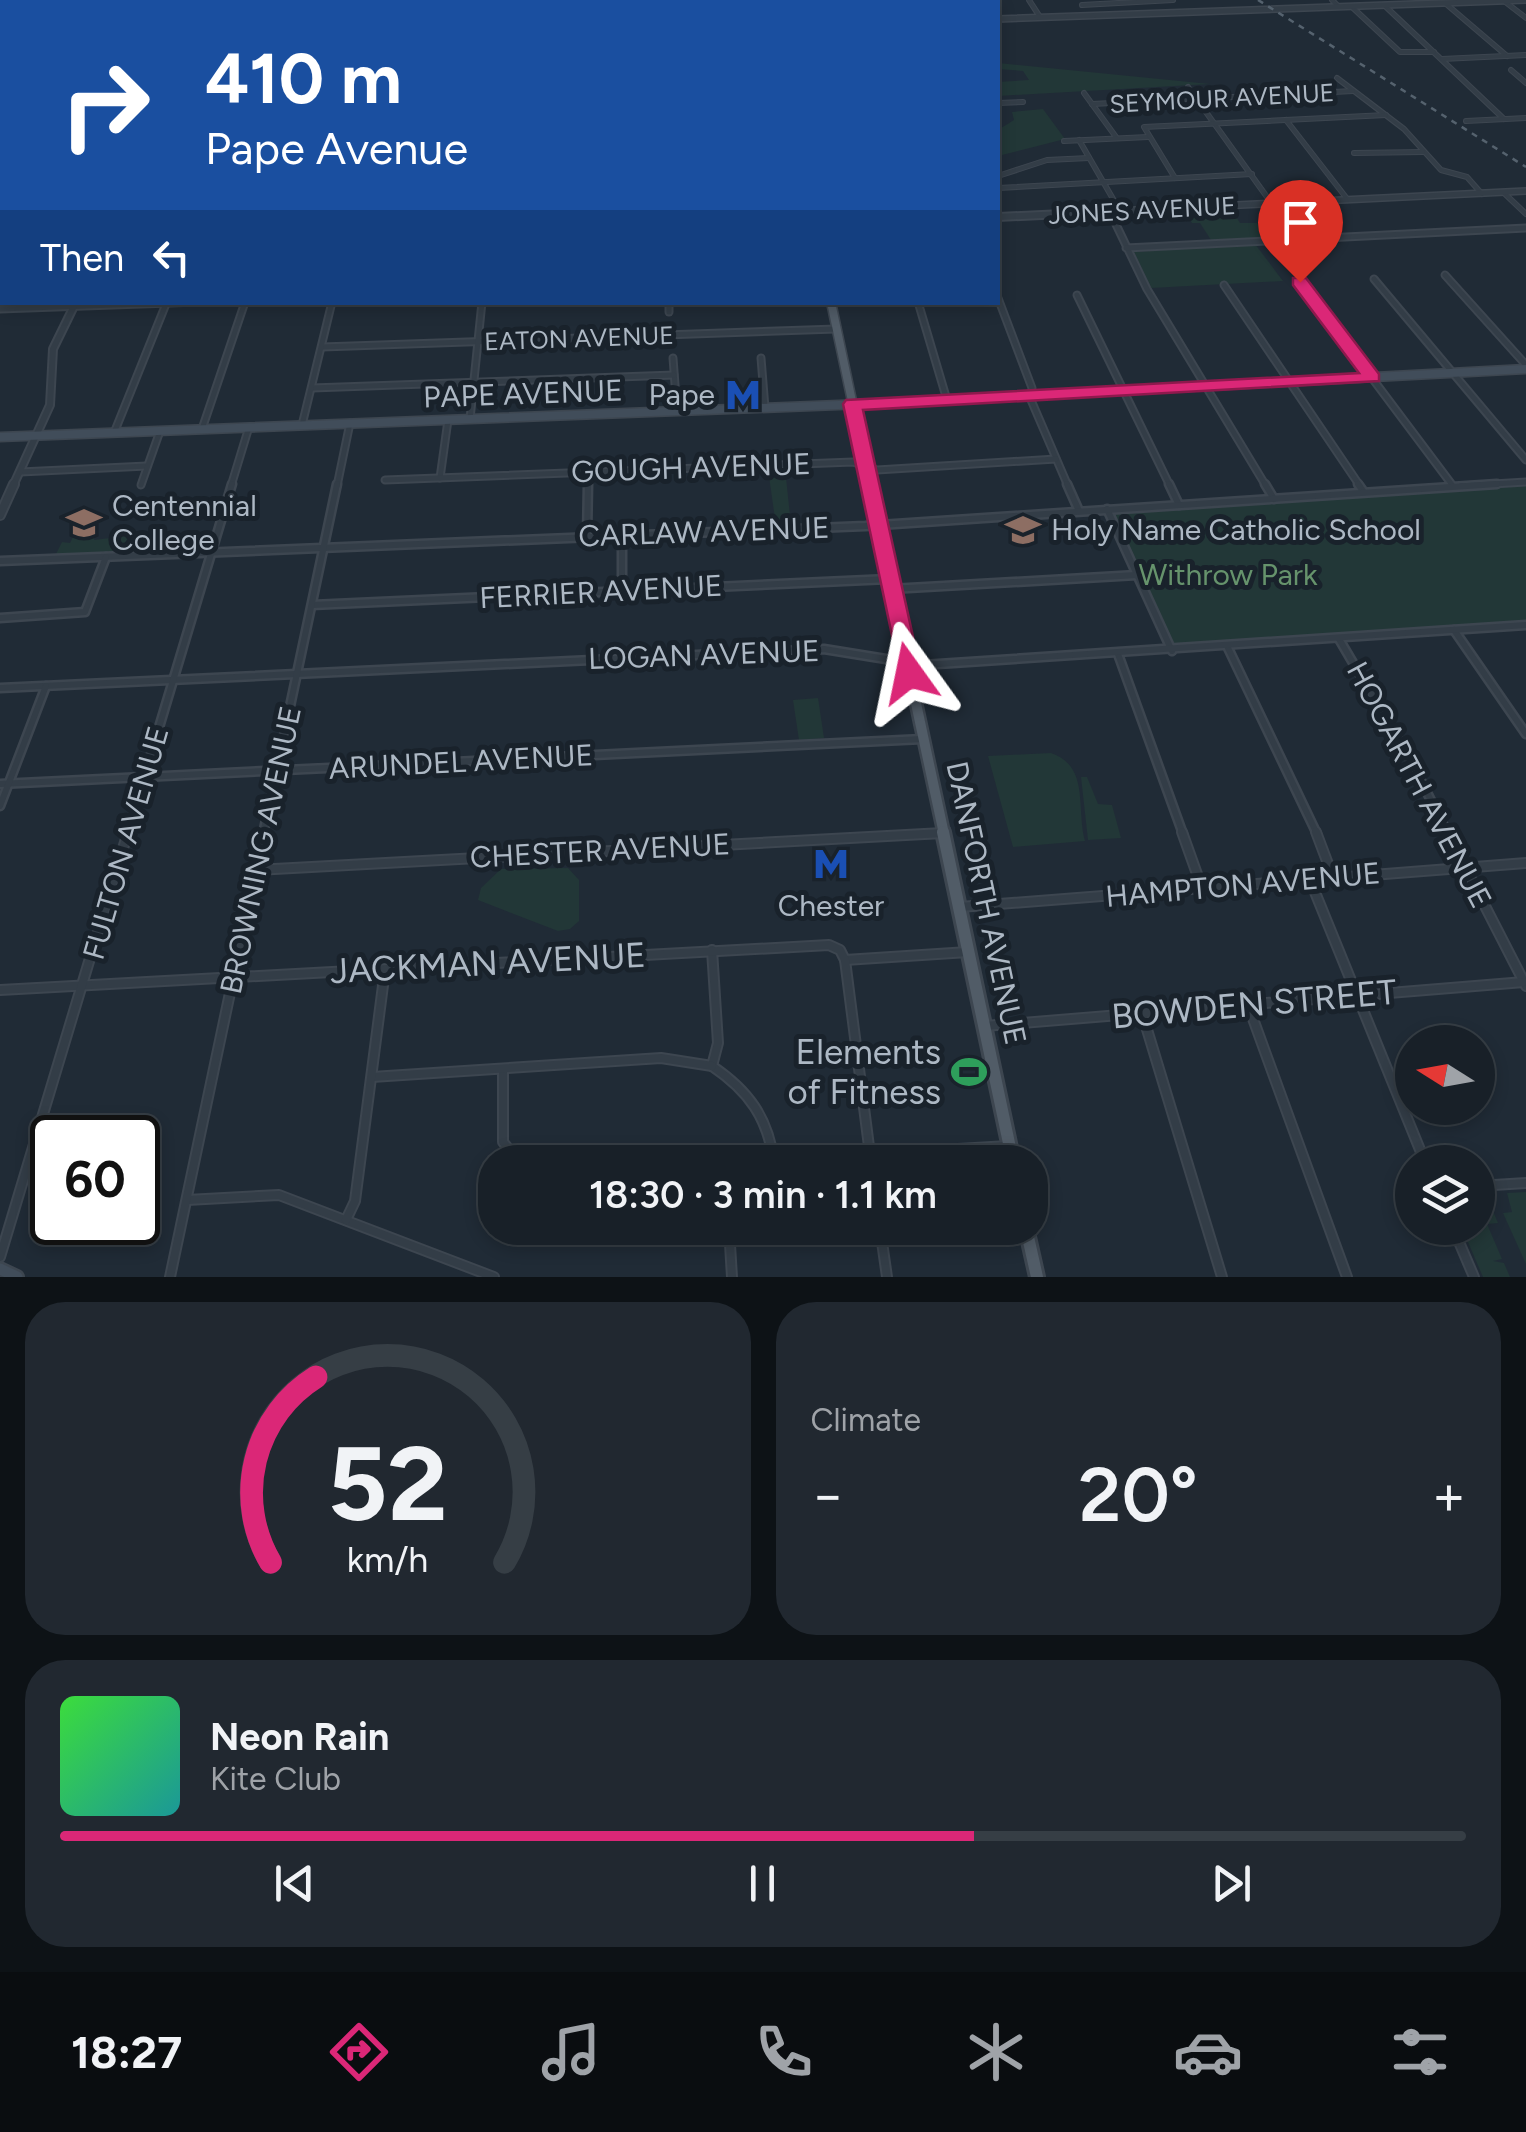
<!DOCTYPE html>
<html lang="en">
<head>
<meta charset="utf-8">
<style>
  body { margin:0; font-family:Figtree,sans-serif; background:#212830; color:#f1f3f6; height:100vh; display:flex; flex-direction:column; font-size:38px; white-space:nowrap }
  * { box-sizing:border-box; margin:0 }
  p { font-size:32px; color:#9fa3a8 }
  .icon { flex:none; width:55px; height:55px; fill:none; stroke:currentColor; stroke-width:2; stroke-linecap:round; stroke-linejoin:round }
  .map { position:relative; height:1277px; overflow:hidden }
  .drawer { display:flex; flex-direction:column; gap:25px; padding:25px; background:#0d1216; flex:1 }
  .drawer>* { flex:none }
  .banner { position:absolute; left:0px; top:0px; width:1000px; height:305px; box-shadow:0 5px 15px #0003,0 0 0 2px #363e45; background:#1a4fa0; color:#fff; overflow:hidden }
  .needle { width:65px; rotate:281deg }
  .tools { position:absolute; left:1395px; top:1025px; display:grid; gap:20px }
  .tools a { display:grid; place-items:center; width:100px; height:100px; border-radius:50%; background:#182028; box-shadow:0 5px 15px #0003,0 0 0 2px #363e45; font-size:50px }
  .speed { position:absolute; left:30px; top:1115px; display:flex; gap:20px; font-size:50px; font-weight:700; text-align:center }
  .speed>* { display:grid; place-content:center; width:130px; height:130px; border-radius:50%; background:#182028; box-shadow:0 5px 15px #0003,0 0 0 2px #363e45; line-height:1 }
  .speed .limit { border:5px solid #111; border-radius:15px; background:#fff; color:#111 }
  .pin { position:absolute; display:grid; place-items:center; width:85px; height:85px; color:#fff; margin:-102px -42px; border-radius:50% 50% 50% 0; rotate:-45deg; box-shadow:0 0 10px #0007 }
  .pin .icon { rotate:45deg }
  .me { position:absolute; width:110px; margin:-55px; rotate:348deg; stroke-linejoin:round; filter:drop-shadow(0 0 8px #0008) }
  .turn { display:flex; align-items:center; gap:35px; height:210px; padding:0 40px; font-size:45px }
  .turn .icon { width:130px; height:130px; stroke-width:2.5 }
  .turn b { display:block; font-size:70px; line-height:85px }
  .then { display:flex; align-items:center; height:95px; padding:0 40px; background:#0003; gap:20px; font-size:38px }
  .big { font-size:75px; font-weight:600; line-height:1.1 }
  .drawer .widget { flex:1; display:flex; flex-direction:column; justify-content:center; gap:15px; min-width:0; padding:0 35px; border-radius:40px; background:#212830 }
  .drawer .dial { align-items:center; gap:0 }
  .dial svg { height:260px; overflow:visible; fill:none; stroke:#363e45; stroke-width:7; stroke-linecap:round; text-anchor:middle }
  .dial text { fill:#f1f3f6; stroke:none }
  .song { display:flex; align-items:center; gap:30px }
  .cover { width:120px; height:120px; border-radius:15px; background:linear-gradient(135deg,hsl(120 70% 55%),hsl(180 70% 35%)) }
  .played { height:10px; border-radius:5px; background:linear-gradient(90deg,#db2777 65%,#363e45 65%) }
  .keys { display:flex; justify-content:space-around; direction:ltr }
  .heat { display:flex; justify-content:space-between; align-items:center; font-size:55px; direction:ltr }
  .drawer .tiles { flex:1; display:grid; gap:25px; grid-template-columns:1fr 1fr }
  .widget:last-child { grid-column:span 2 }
  .trip { position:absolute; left:478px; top:1145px; width:570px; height:100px; border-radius:40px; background:#182028; box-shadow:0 5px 15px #0003,0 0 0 2px #363e45; font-weight:600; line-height:100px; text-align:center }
  .tab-bar { display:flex; height:160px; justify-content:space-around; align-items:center; background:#0a0d10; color:#9fa3a8 }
  .tab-bar .icon { width:70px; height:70px }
  .tab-bar .active { color:#db2777 }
  .tab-bar b { font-size:45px; color:#f1f3f6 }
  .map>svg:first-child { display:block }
  .green { fill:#223737 }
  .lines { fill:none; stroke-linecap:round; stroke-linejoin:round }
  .minor-far3-casing { stroke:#3d4650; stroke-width:6 }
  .minor-far2-casing { stroke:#3d4650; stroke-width:9 }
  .minor-far1-casing { stroke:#3d4650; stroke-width:11 }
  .minor-casing { stroke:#3d4650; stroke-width:12 }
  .tertiary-far2-casing { stroke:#3d4650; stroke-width:8 }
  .tertiary-far1-casing { stroke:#3d4650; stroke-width:10 }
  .tertiary-casing { stroke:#3d4650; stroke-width:12 }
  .secondary-far1-casing { stroke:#3d4650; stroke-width:11 }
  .secondary-casing { stroke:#3d4650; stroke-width:16 }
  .primary-far2-casing { stroke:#3d4650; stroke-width:11 }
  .primary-far1-casing { stroke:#3d4650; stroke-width:15 }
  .primary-casing { stroke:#3d4650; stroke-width:18 }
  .minor-far3 { stroke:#333d47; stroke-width:4 }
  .minor-far2 { stroke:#333d47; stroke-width:5 }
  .minor-far1 { stroke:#333d47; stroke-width:6 }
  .minor { stroke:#333d47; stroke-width:8 }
  .tertiary-far2 { stroke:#333d47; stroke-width:5 }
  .tertiary-far1 { stroke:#333d47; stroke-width:6 }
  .tertiary { stroke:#333d47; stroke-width:8 }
  .secondary-far1 { stroke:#414d5a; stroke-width:8 }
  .secondary { stroke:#414d5a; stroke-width:11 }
  .primary-far2 { stroke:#515c67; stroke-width:8 }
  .primary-far1 { stroke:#515c67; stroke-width:10 }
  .primary { stroke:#515c67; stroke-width:12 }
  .rail { stroke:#55626e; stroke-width:2.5; stroke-dasharray:6 6; stroke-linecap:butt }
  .route { fill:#db2777; stroke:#8e194d; stroke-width:2.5 }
  .labels { text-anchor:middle; stroke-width:10; stroke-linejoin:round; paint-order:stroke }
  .far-street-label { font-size:25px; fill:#adb8c4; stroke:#19222b }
  .street-label { font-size:30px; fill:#adb8c4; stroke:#19222b }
  .poi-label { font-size:30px; fill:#adb8c4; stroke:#19222b; text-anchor:start }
  .park-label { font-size:30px; fill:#66936c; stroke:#19222b }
  .near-street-label { font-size:35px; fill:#adb8c4; stroke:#19222b }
  .near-poi-label { font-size:35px; fill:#adb8c4; stroke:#19222b; text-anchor:end }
</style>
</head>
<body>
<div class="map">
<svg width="1526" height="1277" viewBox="0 0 1526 1277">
  <rect width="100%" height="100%" fill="#202b36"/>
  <g class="green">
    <polygon points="998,63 1210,84 998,96 998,82 1029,80 1023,71 998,69"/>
    <polygon points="1043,109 1065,139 998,156 998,130 1014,120 1012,112"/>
    <polygon points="1231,209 1240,223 1257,223 1267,237 1211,240 1200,223 1192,223 1185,212"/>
    <polygon points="1255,244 1283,281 1151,288 1134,252"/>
    <polygon points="785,468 791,525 776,526 768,469"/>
    <polygon points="1526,486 1526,622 1175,647 1113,518 1120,512"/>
    <polygon points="142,534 134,538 130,547 141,547 139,552 55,556 62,542 70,543 73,537 95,536 94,540"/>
    <polygon points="818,698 824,738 799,740 793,700"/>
    <path d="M1051,753c39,13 25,56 34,88l-72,6 -25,-91z"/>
    <polygon points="1081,777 1087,777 1098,804 1112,805 1121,838 1088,840"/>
    <polygon points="568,868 579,880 579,921 570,929 558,931 478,900 481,888 501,869"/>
    <polygon points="1526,1192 1526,1264 1503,1213 1512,1212 1507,1193"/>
    <polygon points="1478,1194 1487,1197 1498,1223 1487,1224 1502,1259 1493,1261 1504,1263 1510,1277 1483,1277 1462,1228 1478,1228"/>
  </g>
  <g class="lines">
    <defs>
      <g id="minor-far3">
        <polyline points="1029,0 1040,17"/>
        <polyline points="1332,0 1339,7"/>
        <polyline points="1504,1 1526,18"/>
        <polyline points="0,3 49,0"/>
        <polyline points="1445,3 1507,56"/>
        <polyline points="1082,5 1173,0"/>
        <polyline points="1384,5 1504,119"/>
        <polyline points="1352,7 1400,52 1434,52"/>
        <polyline points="1442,59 1526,55"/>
        <polyline points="1511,70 1526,83"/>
        <polyline points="1337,78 1404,129 1441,170 1467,177 1482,194"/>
        <polyline points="1188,87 1272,204"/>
        <polyline points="1084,93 1116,137"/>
        <polyline points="0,98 2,94"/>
        <polyline points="998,103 1023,102"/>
        <polyline points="1092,104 1353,91"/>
        <polyline points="1286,120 1348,200"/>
        <polyline points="1466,121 1526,118"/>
        <polyline points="1079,140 1120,211"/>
        <polyline points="1064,141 1148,137"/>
        <polyline points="1354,153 1423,152"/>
        <polyline points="998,176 1047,160 1089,158"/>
        <polyline points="1175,178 1144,127 1386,115"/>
        <polyline points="998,188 1252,174"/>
        <polyline points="1504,193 1526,214"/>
      </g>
      <g id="minor-far2">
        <polyline points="1110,212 1147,289 1266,486"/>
        <polyline points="1126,248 1526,228"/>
        <polyline points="1445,275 1526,365"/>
        <polyline points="1374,279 1526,460"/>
        <polyline points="1300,282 1453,486"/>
        <polyline points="1224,285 1360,486"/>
        <polyline points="0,290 2,286"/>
        <polyline points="1077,295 1170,486"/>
        <polyline points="998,298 1032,388 1031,400 1068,486"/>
        <polyline points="669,302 669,312"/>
        <polyline points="918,302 947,400"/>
        <polyline points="0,309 198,302"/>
        <polyline points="322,347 836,329"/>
        <polyline points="673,358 677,411"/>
        <polyline points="761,358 765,408"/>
        <polyline points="312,388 674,375"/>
        <polyline points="470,419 482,302"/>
        <polyline points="302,425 332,302"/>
        <polyline points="202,429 245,302"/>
        <polyline points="114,433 166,304"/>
        <polyline points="20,472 147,466"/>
        <polyline points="440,478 448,420"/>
        <polyline points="385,480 853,462 877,470 1056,459"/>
        <polyline points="141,485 160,431"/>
        <polyline points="231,486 249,427"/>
        <polyline points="337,486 350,423"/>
        <polyline points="588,486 588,472"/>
        <polyline points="1460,486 1526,482"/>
      </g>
      <g id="minor-far1">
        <polyline points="1067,484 1079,511"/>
        <polyline points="1169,484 1179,505"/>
        <polyline points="1265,484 1274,499"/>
        <polyline points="1358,484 1363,491"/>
        <polyline points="1107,509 1172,651"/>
        <polyline points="622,536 622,591"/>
        <polyline points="587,537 588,484"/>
        <polyline points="0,561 865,526 1497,484"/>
        <polyline points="891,589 1137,575"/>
        <polyline points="312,605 889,579"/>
        <polyline points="0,618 85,612 106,557"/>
        <polyline points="1454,630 1526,734"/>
        <polyline points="1339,639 1412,763 1448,834"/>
        <polyline points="1228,648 1317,834"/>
        <polyline points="1118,654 1183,834"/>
        <polyline points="0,688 824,649 923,665 1526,625"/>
        <polyline points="0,784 923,739"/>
        <polyline points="0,806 46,686"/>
        <polyline points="127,834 232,484"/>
        <polyline points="263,834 337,484"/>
        <polyline points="923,834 943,833"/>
      </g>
      <g id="minor">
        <polyline points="1182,832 1202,888"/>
        <polyline points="1316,832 1333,877"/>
        <polyline points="1447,832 1526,986"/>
        <polyline points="256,870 943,833"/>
        <polyline points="1310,880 1425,1162"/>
        <polyline points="960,907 1526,863"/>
        <path d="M712,950l6,93 -6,23c37,25 56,52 62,96"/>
        <polyline points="845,960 968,952"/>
        <polyline points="0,990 829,945 840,950 845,960 871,1162"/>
        <polyline points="1248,1005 1347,1277"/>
        <polyline points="1142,1013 1222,1277"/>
        <polyline points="985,1026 1524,982"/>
        <polyline points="503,1069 503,1142 513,1154 529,1162"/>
        <polyline points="372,1077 661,1058 712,1066"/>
        <polyline points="774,1160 1008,1146"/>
        <polyline points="1478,1186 1526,1183"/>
        <polyline points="187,1200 279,1195 494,1277"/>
        <polyline points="346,1220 355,1201 385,970"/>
        <polyline points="729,1228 732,1277"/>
        <polyline points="880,1228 887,1277"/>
        <polyline points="1453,1228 1474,1277"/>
        <polyline points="0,1257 128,832"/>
        <polyline points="170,1277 264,832"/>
      </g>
      <g id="tertiary-far2">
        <polyline points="998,19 1526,0"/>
        <polyline points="1054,214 1526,191"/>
      </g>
      <g id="tertiary-far1">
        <polyline points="998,217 1104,212"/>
        <polyline points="13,486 50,405 53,349 76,302"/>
      </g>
      <polyline id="tertiary" points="0,515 14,484"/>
      <polyline id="secondary-far1" points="0,437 864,404 1526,369"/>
      <polyline id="secondary" points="0,1269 17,1277"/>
      <polyline id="primary-far2" points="831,302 870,486"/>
      <polyline id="primary-far1" points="869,484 944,834"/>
      <g id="primary">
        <polyline points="943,832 1013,1162"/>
        <polyline points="1026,1228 1037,1277"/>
      </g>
    </defs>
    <use href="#minor-far3" class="minor-far3-casing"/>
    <use href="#minor-far2" class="minor-far2-casing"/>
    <use href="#minor-far1" class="minor-far1-casing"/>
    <use href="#minor" class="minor-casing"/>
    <use href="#tertiary-far2" class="tertiary-far2-casing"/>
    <use href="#tertiary-far1" class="tertiary-far1-casing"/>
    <use href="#tertiary" class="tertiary-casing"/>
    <use href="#secondary-far1" class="secondary-far1-casing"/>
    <use href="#secondary" class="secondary-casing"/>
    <use href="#primary-far2" class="primary-far2-casing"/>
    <use href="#primary-far1" class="primary-far1-casing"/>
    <use href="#primary" class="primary-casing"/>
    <use href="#minor-far3" class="minor-far3"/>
    <use href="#minor-far2" class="minor-far2"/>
    <use href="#minor-far1" class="minor-far1"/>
    <use href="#minor" class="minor"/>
    <use href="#tertiary-far2" class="tertiary-far2"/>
    <use href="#tertiary-far1" class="tertiary-far1"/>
    <use href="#tertiary" class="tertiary"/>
    <use href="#secondary-far1" class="secondary-far1"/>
    <use href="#secondary" class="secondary"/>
    <use href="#primary-far2" class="primary-far2"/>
    <use href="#primary-far1" class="primary-far1"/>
    <use href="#primary" class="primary"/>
    <polyline class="rail" points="1258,0 1526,167"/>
  </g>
  <polygon class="route" points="1293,278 1306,278 1379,374 1379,381 863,410 921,673 909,680 901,678 843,404 846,400 1359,373 1293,285"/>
  <defs>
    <symbol id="metro-bare" viewBox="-9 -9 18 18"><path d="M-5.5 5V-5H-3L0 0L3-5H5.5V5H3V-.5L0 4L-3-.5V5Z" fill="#1a4fb4" stroke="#19222b" stroke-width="2.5" paint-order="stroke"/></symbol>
    <symbol id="university-bare" viewBox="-9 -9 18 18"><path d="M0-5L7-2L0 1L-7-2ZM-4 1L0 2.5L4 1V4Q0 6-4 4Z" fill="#8d6e63" stroke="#19222b" stroke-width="2.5" paint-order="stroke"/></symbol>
    <symbol id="school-bare" viewBox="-9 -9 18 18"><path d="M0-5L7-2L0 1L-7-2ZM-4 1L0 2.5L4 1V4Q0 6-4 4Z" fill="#8d6e63" stroke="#19222b" stroke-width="2.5" paint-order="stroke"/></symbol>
    <symbol id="stadium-bare" viewBox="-9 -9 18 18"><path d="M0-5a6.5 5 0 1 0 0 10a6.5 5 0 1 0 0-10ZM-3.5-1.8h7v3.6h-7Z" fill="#2e9e5b" stroke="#19222b" stroke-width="2.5" paint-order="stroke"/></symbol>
  </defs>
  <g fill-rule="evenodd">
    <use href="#metro-bare" x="718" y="370" width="50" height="50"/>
    <use href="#university-bare" x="59" y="498" width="50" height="50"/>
    <use href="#school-bare" x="998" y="505" width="50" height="50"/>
    <use href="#metro-bare" x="806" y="839" width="50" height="50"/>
    <use href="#stadium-bare" x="944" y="1047" width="50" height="50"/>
  </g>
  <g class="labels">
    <g class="far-street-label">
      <text transform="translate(1222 98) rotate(-3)" y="9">SEYMOUR AVENUE</text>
      <text transform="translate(1142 210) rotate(-3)" y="9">JONES AVENUE</text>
      <text transform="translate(579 338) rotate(-2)" y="9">EATON AVENUE</text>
    </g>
    <g class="street-label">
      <text transform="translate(523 394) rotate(-2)" y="10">PAPE AVENUE</text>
      <text transform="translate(691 468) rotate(-2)" y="10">GOUGH AVENUE</text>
      <text transform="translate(704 532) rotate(-2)" y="10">CARLAW AVENUE</text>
      <text transform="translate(601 592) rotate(-3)" y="10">FERRIER AVENUE</text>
      <text transform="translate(704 655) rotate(-2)" y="10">LOGAN AVENUE</text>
      <text transform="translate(461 762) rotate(-3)" y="10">ARUNDEL AVENUE</text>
      <text transform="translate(1419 785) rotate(62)" y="10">HOGARTH AVENUE</text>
      <text transform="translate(126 843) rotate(-74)" y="10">FULTON AVENUE</text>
      <text transform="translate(261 850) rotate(-78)" y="10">BROWNING AVENUE</text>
      <text transform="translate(600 851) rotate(-3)" y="10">CHESTER AVENUE</text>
      <text transform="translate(1243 885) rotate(-5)" y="10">HAMPTON AVENUE</text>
      <text transform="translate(986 903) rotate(78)" y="10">DANFORTH AVENUE</text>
    </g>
    <g class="poi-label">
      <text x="715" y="405" text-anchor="end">Pape</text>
      <text x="112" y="516">Centennial<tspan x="112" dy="34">College</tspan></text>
      <text x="1051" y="540">Holy Name Catholic School</text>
      <text x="831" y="916" text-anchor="middle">Chester</text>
    </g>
    <g class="park-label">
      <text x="1228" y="585">Withrow Park</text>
    </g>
    <g class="near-street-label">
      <text transform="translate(488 963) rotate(-3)" y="12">JACKMAN AVENUE</text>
      <text transform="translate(1254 1004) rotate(-5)" y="12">BOWDEN STREET</text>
    </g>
    <g class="near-poi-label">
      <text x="941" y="1064">Elements<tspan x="941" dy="40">of Fitness</tspan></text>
    </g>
  </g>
</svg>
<div class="tools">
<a><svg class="needle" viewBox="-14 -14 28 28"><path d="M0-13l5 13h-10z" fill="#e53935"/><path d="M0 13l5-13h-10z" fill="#9fa3a8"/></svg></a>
<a><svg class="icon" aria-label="layers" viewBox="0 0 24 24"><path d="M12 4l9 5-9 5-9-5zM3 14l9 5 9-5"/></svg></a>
</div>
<div class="speed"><div class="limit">60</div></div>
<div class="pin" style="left:1300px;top:282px;background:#d93025"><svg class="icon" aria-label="arrive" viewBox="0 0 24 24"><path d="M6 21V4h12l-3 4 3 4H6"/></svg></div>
<svg class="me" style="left:909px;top:673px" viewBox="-20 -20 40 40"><path d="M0-17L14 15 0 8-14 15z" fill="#db2777" stroke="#fff" stroke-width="4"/></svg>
<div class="trip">18:30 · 3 min · 1.1 km</div>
<div class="banner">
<div class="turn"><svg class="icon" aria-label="right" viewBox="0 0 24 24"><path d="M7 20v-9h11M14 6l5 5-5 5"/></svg><div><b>410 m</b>Pape Avenue</div></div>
<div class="then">Then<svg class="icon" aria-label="left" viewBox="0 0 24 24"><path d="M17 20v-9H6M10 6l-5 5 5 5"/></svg></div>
</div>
</div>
<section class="drawer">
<div class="tiles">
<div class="widget dial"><svg viewBox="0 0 100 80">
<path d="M14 69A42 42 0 1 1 86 69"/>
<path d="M14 69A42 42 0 0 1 28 12" stroke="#db2777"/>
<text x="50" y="56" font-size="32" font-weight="700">52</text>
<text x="50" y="72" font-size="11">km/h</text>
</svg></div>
<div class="widget"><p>Climate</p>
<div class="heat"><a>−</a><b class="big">20°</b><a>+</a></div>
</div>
<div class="widget">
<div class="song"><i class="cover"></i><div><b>Neon Rain</b><p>Kite Club</p></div></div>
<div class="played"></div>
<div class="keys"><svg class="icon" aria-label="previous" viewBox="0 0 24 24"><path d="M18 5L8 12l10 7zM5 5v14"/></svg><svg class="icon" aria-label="pause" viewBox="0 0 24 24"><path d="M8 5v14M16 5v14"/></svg><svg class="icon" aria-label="next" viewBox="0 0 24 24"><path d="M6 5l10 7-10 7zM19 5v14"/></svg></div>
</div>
</div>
</section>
<nav class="tab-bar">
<b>18:27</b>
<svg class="icon active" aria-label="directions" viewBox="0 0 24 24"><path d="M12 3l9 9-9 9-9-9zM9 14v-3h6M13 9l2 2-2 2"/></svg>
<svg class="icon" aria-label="music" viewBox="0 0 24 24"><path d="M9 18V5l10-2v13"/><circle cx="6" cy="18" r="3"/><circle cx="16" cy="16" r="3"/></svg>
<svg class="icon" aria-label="phone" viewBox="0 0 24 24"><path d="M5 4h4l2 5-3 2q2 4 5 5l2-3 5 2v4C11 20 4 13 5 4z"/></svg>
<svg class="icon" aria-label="climate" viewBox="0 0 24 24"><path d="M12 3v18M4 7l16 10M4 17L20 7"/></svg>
<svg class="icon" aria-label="car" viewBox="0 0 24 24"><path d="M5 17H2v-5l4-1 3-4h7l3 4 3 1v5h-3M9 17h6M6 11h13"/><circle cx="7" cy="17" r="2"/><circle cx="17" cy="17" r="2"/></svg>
<svg class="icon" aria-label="filters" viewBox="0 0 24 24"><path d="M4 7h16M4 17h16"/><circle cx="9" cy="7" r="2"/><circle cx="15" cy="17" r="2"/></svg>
</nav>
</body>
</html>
